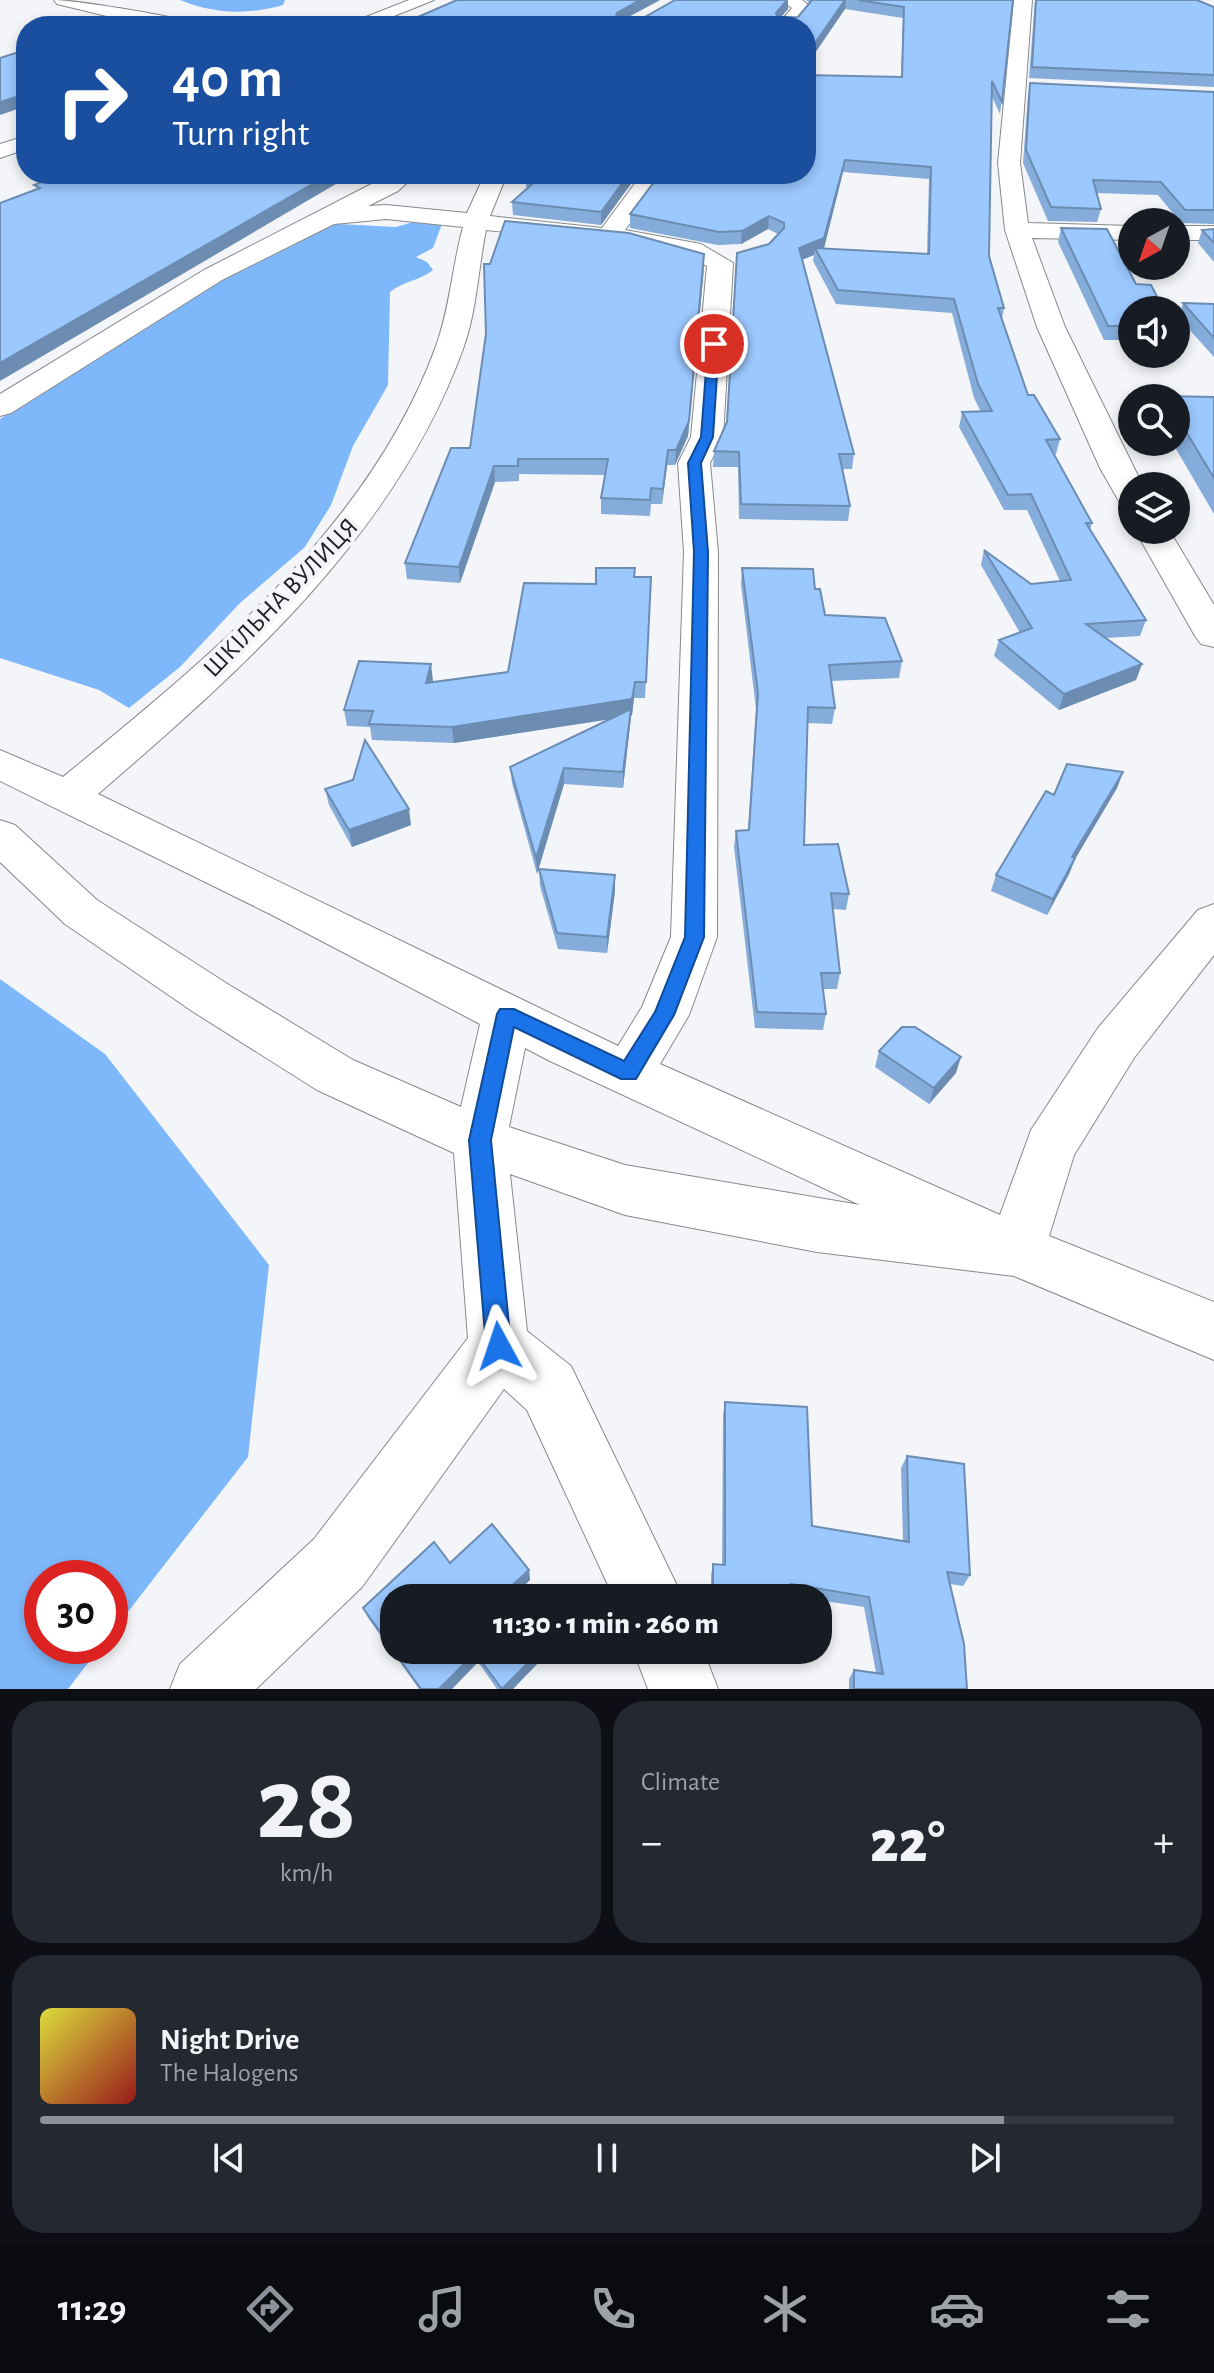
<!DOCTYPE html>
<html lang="en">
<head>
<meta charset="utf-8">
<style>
  body { margin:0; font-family:"Alegreya Sans",sans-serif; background:#242831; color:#f1f3f6; height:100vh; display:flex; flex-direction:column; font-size:30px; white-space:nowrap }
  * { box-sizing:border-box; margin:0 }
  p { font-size:26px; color:#9ea1a6 }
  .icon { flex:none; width:44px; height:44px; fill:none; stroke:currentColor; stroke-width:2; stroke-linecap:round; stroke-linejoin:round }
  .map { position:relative; height:1689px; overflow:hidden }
  .side { display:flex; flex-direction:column; gap:12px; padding:12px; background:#0d0f14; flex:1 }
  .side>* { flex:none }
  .hud { position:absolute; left:16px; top:16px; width:800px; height:168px; border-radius:32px; box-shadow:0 4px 12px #0003; background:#1a4fa0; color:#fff; overflow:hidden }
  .needle { width:52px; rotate:220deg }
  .fabs { position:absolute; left:1118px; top:208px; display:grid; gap:16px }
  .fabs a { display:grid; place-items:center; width:72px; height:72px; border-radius:50%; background:#171b24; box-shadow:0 4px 12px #0003; font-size:40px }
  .speed { position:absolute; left:24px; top:1560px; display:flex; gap:16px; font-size:40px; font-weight:700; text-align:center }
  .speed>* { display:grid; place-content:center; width:104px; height:104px; border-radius:50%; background:#171b24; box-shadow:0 4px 12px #0003; line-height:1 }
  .speed .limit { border:12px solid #d22; background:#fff; color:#111 }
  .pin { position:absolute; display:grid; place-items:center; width:68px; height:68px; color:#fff; margin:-34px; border:4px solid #fff; border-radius:50%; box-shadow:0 2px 8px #0007 }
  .me { position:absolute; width:88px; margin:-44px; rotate:355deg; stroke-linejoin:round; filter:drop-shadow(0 0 6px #0008) }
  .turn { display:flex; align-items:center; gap:28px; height:168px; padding:0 24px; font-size:36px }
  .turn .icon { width:104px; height:104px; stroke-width:2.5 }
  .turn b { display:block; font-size:56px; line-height:68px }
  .big { font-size:60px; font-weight:800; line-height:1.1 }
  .side .widget { flex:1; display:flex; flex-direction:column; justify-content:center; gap:12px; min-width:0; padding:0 28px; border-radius:32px; background:#242831 }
  .side .dial { align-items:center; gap:0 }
  .dial b { font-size:104px; line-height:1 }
  .song { display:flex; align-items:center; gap:24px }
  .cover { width:96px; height:96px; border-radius:12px; background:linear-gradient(135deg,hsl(60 70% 55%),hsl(0 70% 35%)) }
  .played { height:8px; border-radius:4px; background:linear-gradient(90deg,#8c9099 85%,#363941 85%) }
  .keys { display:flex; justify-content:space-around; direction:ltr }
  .heat { display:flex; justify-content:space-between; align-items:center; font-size:44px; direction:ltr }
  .side .tiles { flex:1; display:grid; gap:12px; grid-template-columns:1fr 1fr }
  .widget:last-child { grid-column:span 2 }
  .trip { position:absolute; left:380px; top:1584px; width:452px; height:80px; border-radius:32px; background:#171b24; box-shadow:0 4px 12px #0003; font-weight:800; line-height:80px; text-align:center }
  .tabs { display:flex; height:128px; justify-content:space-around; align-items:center; background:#090b0e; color:#9ea1a6 }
  .tabs .icon { width:56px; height:56px }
  .tabs .on { color:#8c9099 }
  .tabs b { font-size:36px; color:#f1f3f6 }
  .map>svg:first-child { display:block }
  .forest { fill:#7fb8fa }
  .water { fill:#7eb7f9 }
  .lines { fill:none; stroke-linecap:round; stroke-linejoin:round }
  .minor-casing { stroke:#87898b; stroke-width:2 }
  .secondary-casing { stroke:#87898b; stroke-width:2 }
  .minor { fill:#fff; fill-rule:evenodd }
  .secondary { fill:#fff; fill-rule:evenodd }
  .wall { fill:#85acda; fill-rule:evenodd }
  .shaded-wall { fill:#6c8cb2 }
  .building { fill:#9bc8fe; stroke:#6c8cb2; stroke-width:2 }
  .route { fill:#1a73e8; stroke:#114b97; stroke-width:2 }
  .labels { text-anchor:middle; stroke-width:8; stroke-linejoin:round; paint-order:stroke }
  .far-street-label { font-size:26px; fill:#202122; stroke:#f3f5f8 }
</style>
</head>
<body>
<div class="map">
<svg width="1214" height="1689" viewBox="0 0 1214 1689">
  <rect width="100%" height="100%" fill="#f3f5f8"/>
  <g class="forest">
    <path d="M420,220l22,4 -9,24 -17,9 11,5 6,8c-14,11 -29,11 -43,22l-2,93 -35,61 -22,59 -26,42 -65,56 -60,64 -51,41 -30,-18 -99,-32v-239l132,-87 187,-109 77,4z"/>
    <polygon points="0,979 105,1054 269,1265 248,1457 110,1635 110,1578 42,1578 42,1646 101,1646 68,1689 0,1689"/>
  </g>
  <path class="water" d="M180,0h105l-2,5c-36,10 -68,9 -103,-5z"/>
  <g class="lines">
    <defs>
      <g id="minor">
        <path d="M54,0c19,0 137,18 145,26l-55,-1 -87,-21z"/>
        <polygon points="780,0 802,0 811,7 795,26 777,26 792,8"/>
        <polygon points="1014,0 1032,0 1020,163 1028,223 1132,226 1132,240 1032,238 1065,327 1143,486 1132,486 1132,506 1120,503 1100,468 1037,327 1005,230 998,163"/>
        <path d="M391,174h25l-18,17 -30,15 18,-1 81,8 18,-39h22l-17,42 112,12 40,-54h23l-40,56 76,14 32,19 -10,174 -13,26 8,89 -1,385 -28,78 -29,49 340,151 31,-85 67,-102 100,-118 16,-6v51l-80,103 -60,97 -25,81 165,66v58l-200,-84 -197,-24 -192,-37 -115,-41 17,157 44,35 112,232h-69l-87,-188 -23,-21 -142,198 -106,102h-86l10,-25 134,-125 154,-201 -14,-185 -137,-63 -125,-79 -127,-87 -65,-62v-42l15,5 82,75 129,83 127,77 108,47 19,-83 -208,-109 -272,-134v-31l63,27c145,-119 307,-249 373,-431 14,-38 16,-79 27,-119l-77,-8 -52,5 -112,56 -211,133 -11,3v-22l204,-124zM486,230c66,7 163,7 221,36l-16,171 -13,26 6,89 -13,385 -29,70 -24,39 -520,-252c145,-125 298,-260 365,-445 14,-38 15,-80 23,-119zM525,1048l25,13 310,144 -235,-40 -116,-38z"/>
        <rect x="1176" y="226" width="38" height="14"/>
        <polygon points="1135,530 1169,530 1214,605 1214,647 1201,644 1195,636"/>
        <polygon points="633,1650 703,1650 718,1689 648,1689"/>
      </g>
      <g id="secondary">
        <polygon points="409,0 434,0 369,26 343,26"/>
        <polygon points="26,136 26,149 0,158 0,144"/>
      </g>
    </defs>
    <use href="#minor" class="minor-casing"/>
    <use href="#secondary" class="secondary-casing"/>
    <use href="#minor" class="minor"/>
    <use href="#secondary" class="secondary"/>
  </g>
  <g class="wall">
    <path d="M453,0h207l-32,17 15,1 32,-18h113v9l-8,9 18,-1 12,-14 -4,-3h207l-13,114 -8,-17 -3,159 15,52 -2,11 26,76 32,44 -4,15h-2l38,69 -2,7 56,90 -6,16 -34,2 36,26 -6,16 -77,30 -65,-54 5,-16 21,-7 -39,-68 3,-15 47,34 29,-3 -33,-71h-23l-45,-83 3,-15h19l-7,-14 -22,-85 -116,-9 -23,-43 1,-6 -12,5 52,194 -2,15h-9l7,37 -2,15 -109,-2 -1,-52h-25l1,-16 13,-28 42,-179 9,-10 -10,-5 -27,15 -23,1 -88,-17v-14l271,-137 2,-59 -58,-9 -39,57 -409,-40 58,-25zM843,172l86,7 -2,75 -103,-6z"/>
    <polygon points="1035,0 1197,0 1214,7 1214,87 1029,78"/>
    <polygon points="1030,83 1214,92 1214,224 1181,223 1158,195 1096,193 1101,209 1097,222 1048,221 1023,163 1028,95"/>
    <polygon points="525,174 638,174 601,225 513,215 512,202 529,187 526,187"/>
    <polygon points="1061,228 1132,310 1132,344 1125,344 1122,340 1104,340 1058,242"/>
    <polygon points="1214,229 1214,262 1198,243 1202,230"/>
    <polygon points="704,268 688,436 675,465 667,465 662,504 651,504 650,516 601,514 601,498 605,475 519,474 519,481 495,482 460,583 407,579 405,563 470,448"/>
    <polygon points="1183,303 1214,304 1214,357 1179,318"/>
    <polygon points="1165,396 1214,397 1214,514 1172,442 1176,442 1176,398 1164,398"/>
    <polygon points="742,568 815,589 825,615 902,661 899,678 831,681 835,708 832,724 807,723 804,845 849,894 846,910 833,909 840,973 837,989 823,989 826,1014 823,1030 755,1028 734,847 736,831 748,830 756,709 741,584"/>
    <polygon points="634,577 651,577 645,698 634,698 632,715 631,716 623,788 564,784 537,874 512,783 510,767 612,719 454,743 372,740 370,727 347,726 344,710 433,681 433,682 508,672 596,584"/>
    <polygon points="1123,772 1117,788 1075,859 1069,874 1047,915 991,891 996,875 1054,795"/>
    <polygon points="325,789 411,825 352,847 329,805"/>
    <polygon points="539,869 615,875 615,891 607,953 558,949 540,886"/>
    <polygon points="879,1051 956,1073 929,1104 875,1067"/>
    <polygon points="725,1402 812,1526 903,1541 901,1468 907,1456 970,1575 963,1586 950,1584 967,1689 849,1689 849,1679 854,1670 876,1673 864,1607 818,1600 818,1598 808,1598 791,1595 791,1598 711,1598 711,1575 713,1564 722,1564 723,1414"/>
    <polygon points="450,1563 529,1570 530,1580 394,1650 539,1650 538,1663 513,1689 497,1689 478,1662 452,1689 419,1689 368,1618 363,1608"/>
  </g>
  <g class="shaded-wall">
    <polygon points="640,0 660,0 617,23 617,13"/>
    <polygon points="787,0 788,0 788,9 775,24 776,13"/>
    <polygon points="845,0 846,0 845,9 806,66 806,56"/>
    <polygon points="26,94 26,106 0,115 0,102"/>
    <polygon points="845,160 843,172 823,252 815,248 814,255 798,261 799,248"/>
    <polygon points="330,174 353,174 0,381 0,363"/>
    <polygon points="629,174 638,174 601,225 601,212"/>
    <polygon points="769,216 768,229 741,244 742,231"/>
    <polygon points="704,268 688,436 675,465 676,450"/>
    <polygon points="668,450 667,465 662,504 663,489"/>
    <polygon points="494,466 495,482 460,583 459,567"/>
    <polygon points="431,664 433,681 428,699 426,683"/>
    <polygon points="1142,664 1136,680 1059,710 1064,694"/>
    <polygon points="635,682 634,698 632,715 631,716 623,788 623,772 630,716 454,743 452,727"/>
    <polygon points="564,768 564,784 537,874 536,858"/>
    <polygon points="1123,772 1117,788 1075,859 1069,874 1047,915 1053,899 1072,857"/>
    <polygon points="409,809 411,825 352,847 349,830"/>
    <polygon points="615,875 615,891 607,953 607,937"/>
    <polygon points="961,1057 956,1073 929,1104 934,1088"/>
    <polygon points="529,1570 530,1580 512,1598 508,1589"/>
    <polygon points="537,1650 539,1650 538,1663 513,1689 502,1689"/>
    <polygon points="475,1653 478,1662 452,1689 439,1689"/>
  </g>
  <g class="building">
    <polygon points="457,0 640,0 617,13 616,17 643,18 675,0 787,0 776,13 778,18 798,17 812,0 845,0 806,56 806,26 397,26"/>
    <polygon points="858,0 1013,0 1002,102 992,81 989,256 1004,308 998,308 1028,395 1034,395 1060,439 1046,440 1092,523 1086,523 1146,620 1086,624 1142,664 1064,694 999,640 1032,628 984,550 1031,584 1071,580 1031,494 1008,495 962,412 992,411 978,384 954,299 838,290 815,248 929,254 931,167 845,160 824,238 799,248 854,454 839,454 850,506 741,504 739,452 714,451 727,422 737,253 769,244 784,228 784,223 769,216 742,231 719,232 630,214 660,174 806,174 806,75 902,77 904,7"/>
    <polygon points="1036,0 1197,0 1214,7 1214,75 1032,67"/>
    <polygon points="25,50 26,51 26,94 0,102 0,58"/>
    <polygon points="1030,83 1214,92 1214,210 1185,210 1161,182 1093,180 1101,209 1051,207 1026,150"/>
    <polygon points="61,174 330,174 0,363 0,203 40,188 34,185"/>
    <polygon points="525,174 629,174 601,212 512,202 541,176"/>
    <polygon points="505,221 629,233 704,254 689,421 676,450 668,450 663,489 651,488 650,500 601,498 608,459 518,459 518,466 494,466 459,567 405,563 451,448 470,448 486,334 484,264 490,264"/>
    <polygon points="1061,228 1107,229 1136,284 1151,285 1164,310 1132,310 1132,330 1129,330 1126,326 1108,326"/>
    <polygon points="1214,229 1214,243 1202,230"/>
    <polygon points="1183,303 1214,304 1214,338"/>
    <polygon points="1165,396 1214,397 1214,478 1176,415 1176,398 1166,398"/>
    <polygon points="596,568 635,568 634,577 651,577 646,682 635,682 632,699 452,727 369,724 373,711 344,710 359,661 431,664 426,683 508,672 524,583 596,584"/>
    <polygon points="742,568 813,569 815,589 820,589 825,615 885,618 902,661 829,665 835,708 808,707 804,845 838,844 849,894 831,893 840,973 821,973 826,1014 757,1012 736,831 749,830 758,693"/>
    <polygon points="631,709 623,772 564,768 536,858 510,767"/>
    <polygon points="365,740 409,809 349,830 325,789 353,780"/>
    <polygon points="1067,764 1123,772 1072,857 1075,858 1053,899 996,875 1046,791 1054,795"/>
    <polygon points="539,869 615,875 607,937 557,933"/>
    <polygon points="902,1027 915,1027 961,1057 934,1088 879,1051"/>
    <polygon points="725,1402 807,1407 812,1526 909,1542 907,1456 964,1464 970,1575 947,1572 964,1644 967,1689 854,1689 854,1670 883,1674 869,1597 791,1584 791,1598 713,1598 713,1564 725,1565"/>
    <polygon points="492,1524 529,1570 508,1589 515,1598 394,1598 394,1650 537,1650 537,1654 502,1689 475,1653 439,1689 421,1689 363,1608 434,1542 450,1563"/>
  </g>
  <polygon class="route" points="714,340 719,344 713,437 701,463 708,552 704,937 674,1015 636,1079 621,1079 514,1027 491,1140 511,1346 508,1354 499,1358 490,1354 486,1346 469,1140 497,1014 500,1009 514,1009 624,1061 655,1012 685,937 694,552 688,463 701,437 708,344"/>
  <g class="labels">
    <g class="far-street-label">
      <text transform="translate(280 597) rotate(-46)" y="9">ШКІЛЬНА ВУЛИЦЯ</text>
    </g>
  </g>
</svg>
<div class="fabs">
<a><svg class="needle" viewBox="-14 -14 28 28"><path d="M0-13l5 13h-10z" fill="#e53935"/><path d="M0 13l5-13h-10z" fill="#9ea1a6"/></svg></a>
<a><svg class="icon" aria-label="sound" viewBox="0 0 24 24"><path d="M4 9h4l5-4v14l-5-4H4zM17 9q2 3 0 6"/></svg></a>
<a><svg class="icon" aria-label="search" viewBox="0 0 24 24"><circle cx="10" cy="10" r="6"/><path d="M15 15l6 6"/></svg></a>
<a><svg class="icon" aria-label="layers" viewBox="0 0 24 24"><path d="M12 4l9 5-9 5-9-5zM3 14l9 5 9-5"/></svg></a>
</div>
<div class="speed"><div class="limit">30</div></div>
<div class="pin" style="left:714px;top:344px;background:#d93025"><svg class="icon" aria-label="arrive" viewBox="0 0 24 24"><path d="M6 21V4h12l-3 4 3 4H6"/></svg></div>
<svg class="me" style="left:499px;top:1346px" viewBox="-20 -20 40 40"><path d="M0-17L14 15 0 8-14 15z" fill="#1a73e8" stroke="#fff" stroke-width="4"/></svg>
<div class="trip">11:30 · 1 min · 260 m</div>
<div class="hud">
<div class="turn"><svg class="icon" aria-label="right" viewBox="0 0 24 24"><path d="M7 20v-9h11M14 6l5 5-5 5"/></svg><div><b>40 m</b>Turn right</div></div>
</div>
</div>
<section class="side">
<div class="tiles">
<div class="widget dial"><b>28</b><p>km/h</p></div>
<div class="widget"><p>Climate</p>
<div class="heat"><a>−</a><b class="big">22°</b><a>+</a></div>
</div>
<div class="widget">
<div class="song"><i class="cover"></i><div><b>Night Drive</b><p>The Halogens</p></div></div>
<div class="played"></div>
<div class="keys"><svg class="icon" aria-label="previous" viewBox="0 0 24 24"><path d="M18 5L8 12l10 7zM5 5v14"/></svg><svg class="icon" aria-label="pause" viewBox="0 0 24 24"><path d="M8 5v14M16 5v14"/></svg><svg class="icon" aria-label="next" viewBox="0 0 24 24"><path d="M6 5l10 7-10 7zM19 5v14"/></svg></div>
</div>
</div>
</section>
<nav class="tabs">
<b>11:29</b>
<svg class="icon on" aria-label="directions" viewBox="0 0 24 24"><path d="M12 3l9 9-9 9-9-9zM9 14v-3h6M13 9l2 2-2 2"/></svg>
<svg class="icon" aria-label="music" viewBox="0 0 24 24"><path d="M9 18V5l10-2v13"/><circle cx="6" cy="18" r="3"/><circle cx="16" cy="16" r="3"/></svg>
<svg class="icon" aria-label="phone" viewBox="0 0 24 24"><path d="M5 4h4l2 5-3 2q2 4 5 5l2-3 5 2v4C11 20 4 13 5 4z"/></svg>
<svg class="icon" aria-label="climate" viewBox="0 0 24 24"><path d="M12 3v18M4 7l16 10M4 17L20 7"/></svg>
<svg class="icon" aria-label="car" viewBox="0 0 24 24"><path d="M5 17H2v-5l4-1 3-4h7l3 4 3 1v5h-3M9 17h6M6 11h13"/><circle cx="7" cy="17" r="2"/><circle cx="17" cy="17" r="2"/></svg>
<svg class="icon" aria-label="filters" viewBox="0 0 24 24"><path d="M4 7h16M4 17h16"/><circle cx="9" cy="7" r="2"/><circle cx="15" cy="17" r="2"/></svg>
</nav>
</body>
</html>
